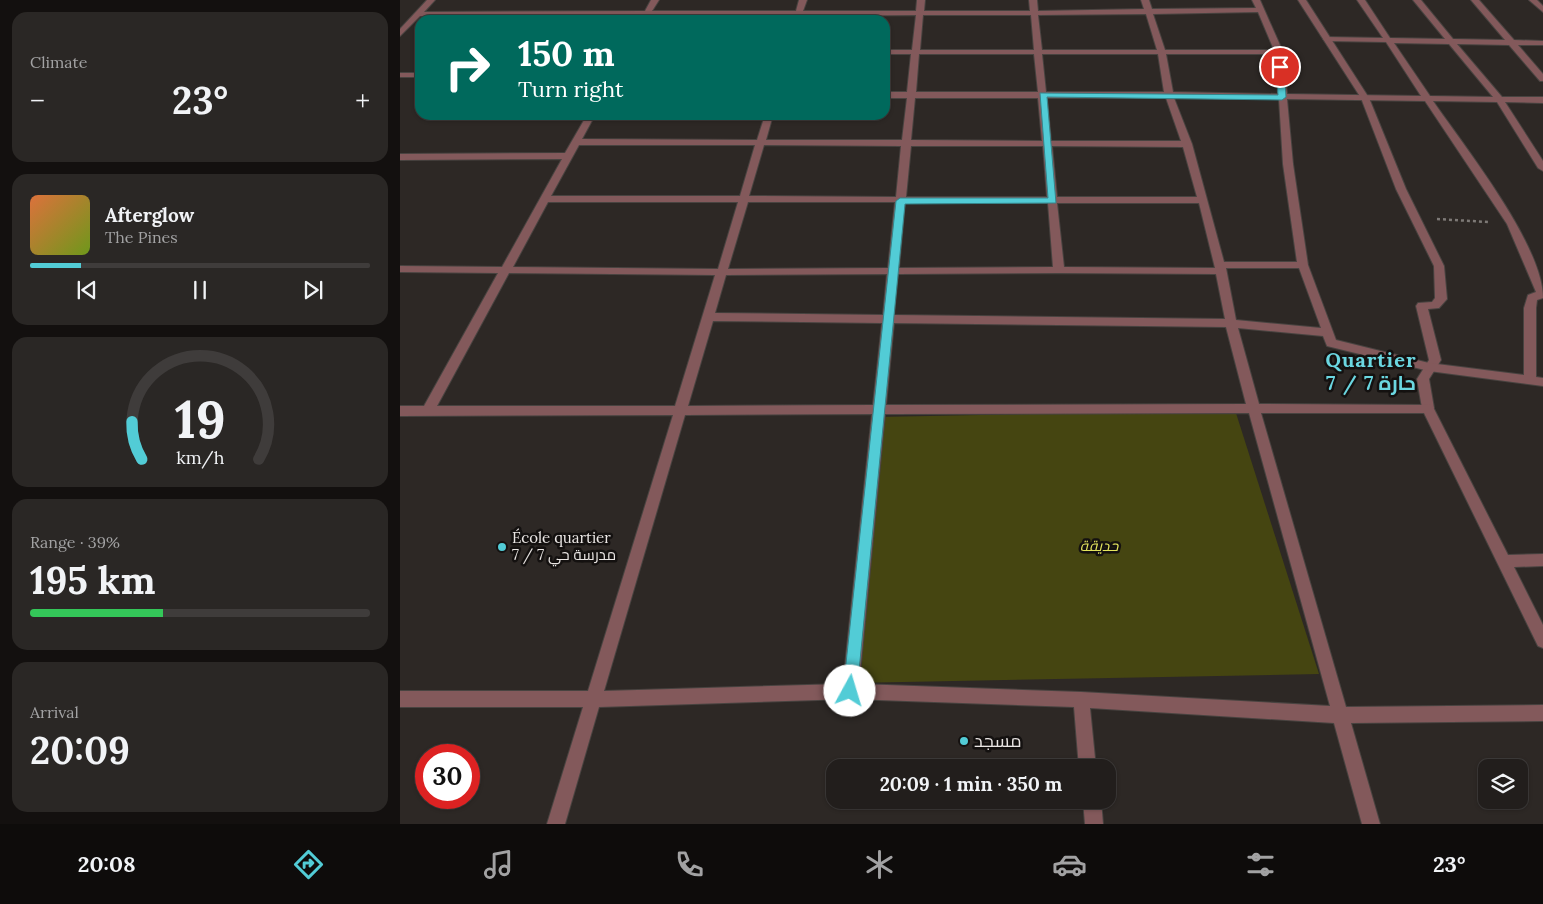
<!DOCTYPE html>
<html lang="en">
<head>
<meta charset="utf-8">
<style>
  body { margin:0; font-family:Lora,Cairo,serif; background:#2a2725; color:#f1f3f6; height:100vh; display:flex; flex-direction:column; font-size:19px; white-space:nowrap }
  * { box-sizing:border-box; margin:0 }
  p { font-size:16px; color:#a2a2a3 }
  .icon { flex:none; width:28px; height:28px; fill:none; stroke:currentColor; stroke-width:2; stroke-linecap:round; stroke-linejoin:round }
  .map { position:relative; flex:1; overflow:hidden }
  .details { display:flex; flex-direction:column; gap:12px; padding:12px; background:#13100f; width:400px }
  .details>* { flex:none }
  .banner { position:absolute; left:15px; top:15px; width:475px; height:105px; border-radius:15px; box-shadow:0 1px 4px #0004,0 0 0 1px #3f3c3b; background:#00695c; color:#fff; overflow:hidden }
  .fabs { position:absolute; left:1078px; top:759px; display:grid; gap:10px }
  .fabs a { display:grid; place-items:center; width:50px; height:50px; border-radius:10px; background:#221e1c; box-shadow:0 1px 4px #0004,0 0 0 1px #3f3c3b; font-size:25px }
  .speed { position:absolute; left:15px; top:744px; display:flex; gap:10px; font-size:25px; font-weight:700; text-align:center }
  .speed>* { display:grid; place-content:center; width:65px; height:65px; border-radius:50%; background:#221e1c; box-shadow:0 1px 4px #0004,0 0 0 1px #3f3c3b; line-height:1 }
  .speed .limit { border:8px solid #d22; background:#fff; color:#111 }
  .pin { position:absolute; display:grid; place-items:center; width:42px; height:42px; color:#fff; margin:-21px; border:2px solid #fff; border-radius:50%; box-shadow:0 1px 5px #0007 }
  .me { position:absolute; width:55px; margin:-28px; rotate:6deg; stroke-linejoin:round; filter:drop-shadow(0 0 4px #0008) }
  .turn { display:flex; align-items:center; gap:18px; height:105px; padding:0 20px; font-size:22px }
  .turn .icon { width:65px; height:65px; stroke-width:2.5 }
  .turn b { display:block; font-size:35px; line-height:42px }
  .big { font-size:38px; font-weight:700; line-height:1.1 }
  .details .widget { flex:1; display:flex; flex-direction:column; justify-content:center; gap:8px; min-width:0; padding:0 18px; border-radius:15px; background:#2a2725 }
  .details .dial { align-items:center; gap:0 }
  .dial svg { height:130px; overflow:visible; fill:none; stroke:#3f3c3b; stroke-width:7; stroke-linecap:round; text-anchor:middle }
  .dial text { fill:#f1f3f6; stroke:none }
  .song { display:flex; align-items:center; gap:15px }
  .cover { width:60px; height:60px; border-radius:8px; background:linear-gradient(135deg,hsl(20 70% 55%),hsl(80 70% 35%)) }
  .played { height:5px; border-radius:2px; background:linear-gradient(90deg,#52ccd6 15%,#3f3c3b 15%) }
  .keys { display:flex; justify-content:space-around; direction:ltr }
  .heat { display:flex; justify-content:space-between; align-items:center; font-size:28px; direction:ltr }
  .charge { height:8px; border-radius:4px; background:linear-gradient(90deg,#34c759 39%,#3f3c3b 0) }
  .trip { position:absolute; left:426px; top:759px; width:290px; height:50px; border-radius:15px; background:#221e1c; box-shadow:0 1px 4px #0004,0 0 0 1px #3f3c3b; font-weight:700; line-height:50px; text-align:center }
  .tab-bar { display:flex; height:80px; justify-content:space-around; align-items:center; background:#0e0c0b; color:#a2a2a3 }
  .tab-bar .icon { width:35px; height:35px }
  .tab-bar .selected { color:#52ccd6 }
  .tab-bar b { font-size:22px; color:#f1f3f6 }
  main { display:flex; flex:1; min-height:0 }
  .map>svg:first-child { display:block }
  .green { fill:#454511 }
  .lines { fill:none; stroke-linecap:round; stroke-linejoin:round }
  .lane-casing { stroke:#484340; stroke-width:2 }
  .street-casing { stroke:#484340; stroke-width:2 }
  .path { stroke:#7d7976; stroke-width:2.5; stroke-dasharray:3 3; stroke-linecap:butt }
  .lane { fill:#83595b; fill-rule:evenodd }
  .street { fill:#83595b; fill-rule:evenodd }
  .route { fill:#52ccd6; stroke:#35858b }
  .poi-dot { fill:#52ccd6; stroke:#141110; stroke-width:2 }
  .labels { text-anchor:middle; stroke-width:5; stroke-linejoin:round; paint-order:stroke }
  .poi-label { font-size:15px; fill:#ebe7e5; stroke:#141110; text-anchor:start }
  .park-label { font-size:15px; font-style:italic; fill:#e5e65e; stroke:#141110 }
  .near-poi-label { font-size:18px; fill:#ebe7e5; stroke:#141110; text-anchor:start }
  .district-label { font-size:20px; font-weight:bold; letter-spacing:1px; fill:#6bd7e1; stroke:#141110 }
</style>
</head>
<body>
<main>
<section class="details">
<div class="widget"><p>Climate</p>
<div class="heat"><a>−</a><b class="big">23°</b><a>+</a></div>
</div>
<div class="widget">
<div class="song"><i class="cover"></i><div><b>Afterglow</b><p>The Pines</p></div></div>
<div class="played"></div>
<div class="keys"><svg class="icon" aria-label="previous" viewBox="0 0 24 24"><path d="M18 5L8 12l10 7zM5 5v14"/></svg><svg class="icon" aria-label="pause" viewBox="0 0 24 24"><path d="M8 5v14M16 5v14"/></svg><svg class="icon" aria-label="next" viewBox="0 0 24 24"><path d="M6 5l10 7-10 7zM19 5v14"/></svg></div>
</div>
<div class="widget dial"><svg viewBox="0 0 100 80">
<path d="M14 69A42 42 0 1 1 86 69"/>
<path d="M14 69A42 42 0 0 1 8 46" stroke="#52ccd6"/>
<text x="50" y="56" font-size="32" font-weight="700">19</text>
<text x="50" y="72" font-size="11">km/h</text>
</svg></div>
<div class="widget"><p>Range · 39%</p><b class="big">195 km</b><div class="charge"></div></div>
<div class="widget"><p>Arrival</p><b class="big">20:09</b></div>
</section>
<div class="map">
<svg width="1143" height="824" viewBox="0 0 1143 824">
  <rect width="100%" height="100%" fill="#2d2825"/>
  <polygon class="green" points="835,410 919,674 452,683 478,417"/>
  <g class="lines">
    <defs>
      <polygon id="lane" points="898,0 906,0 969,98 1006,189 1044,266 1047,299 1039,308 1028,309 1041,360 1029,379 1034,408 1032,411 1024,411 1022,408 1017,379 1029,360 1016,306 1018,303 1032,302 1035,298 1034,266 996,189 961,98"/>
      <g id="street">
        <path d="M27,0h8l-11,12 221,-1 6,-11h8l-7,11h144l3,-11h8l-4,11h113l1,-11h8l-1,11h106l-1,-11h8l1,11 106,-2 -3,-9h8l3,9 104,-1 -4,-8h8l23,52 4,42 134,2 -35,-54 -59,-1 -4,-2 4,-2 56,1 -26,-38h8l25,38 55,1 -32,-39h8l32,39 52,1 -34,-40h8l35,40 29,1v4h-25l25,29v7h-3l-31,-36 -52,-1 45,53h41v6l-38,-1 38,59v10l-5,-3 -41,-66 -64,-1c31,45 110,144 110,197l-6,2 -1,8v69l7,1v8l-114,-15 -102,-25 -4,-10 -85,-8 21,76 173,1 76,150 35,-1v12l-29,1 29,58v23l-5,-2 -114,-233h-163l85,294 197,-2v16l-192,2 29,101h-18l-28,-101 -244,-15 6,60h-17l-5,-61 -224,-8 -251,8 -34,117h-18l36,-117h-183v-16h188l85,-276 -273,1v-10h24l74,-133 -98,-1v-6l102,1 60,-108 -162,1v-6l165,-1 22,-38h8l-13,24 175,1 8,-25h8l-7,25h136l5,-42h-22v-6h22l4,-38h-26v-4h27l4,-35 -114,1 -1,4h-8l2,-4h-145l-4,4h-4v-4h-222l-20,20v-7zM858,12l16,38h-109l-12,-36zM746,14l11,36h-115l-4,-35zM523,15h108l3,35h-114zM994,43l55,1 44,53 -63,-1zM519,54h115l4,38h-122zM642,54h116l6,38h-118zM766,54h109l3,40 -105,-2zM515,98h123l4,43 -131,-1zM647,98h119l15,43h-130zM774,98l105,1 4,65 14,98h-73l-32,-118zM887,99l138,2 82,123 29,68 -8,3 -4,13v67l-95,-12 -93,-23 -28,-75 -15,-101zM179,145h176l-15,51h-189zM364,145l137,1 -5,51 -147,-1zM511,146h132l4,51h-141zM652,146l131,1 14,50h-140zM148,202h190l-20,67 -205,-2zM348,202h147l-7,66 -160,1zM505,202l143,1 5,64 -154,1zM657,203h142l16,65 -151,-1zM826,268h73l22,60 -85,-8zM109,273l206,2 -40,131h-238zM659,273l157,1 9,45 -331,-4 4,-41zM487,274l-4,41 -168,-2 11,-38zM313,321l169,2 -9,82 -185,1zM494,323l332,4 20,77 -360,1zM849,413l81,293 -249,-14 -222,-8 26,-270zM472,414l-29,270 -239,7 81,-276z"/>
        <polygon points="1129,0 1137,0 1143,6 1143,12"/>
        <rect x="0" y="73" width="20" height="4"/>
        <polygon points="683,800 701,800 703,824 685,824"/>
      </g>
    </defs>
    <use href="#lane" class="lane-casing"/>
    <use href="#street" class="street-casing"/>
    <polyline class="path" points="1037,219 1088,222"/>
    <use href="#lane" class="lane"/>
    <use href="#street" class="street"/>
  </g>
  <polygon class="route" points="880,65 884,67 886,97 882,100 647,97 656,203 505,204 457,691 455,696 450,698 445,696 443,691 496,201 500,198 648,198 640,93 878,95 876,67"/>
  <g class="poi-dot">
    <circle cx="102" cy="547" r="5"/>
    <circle cx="564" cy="741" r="5"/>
  </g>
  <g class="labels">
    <g class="poi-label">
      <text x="112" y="543">École quartier<tspan x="112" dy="17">7 / مدرسة حي 7</tspan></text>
    </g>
    <g class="park-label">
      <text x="699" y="551">حديقة</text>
    </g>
    <g class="near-poi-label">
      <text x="574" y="747">مسجد</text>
    </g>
    <g class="district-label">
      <text x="971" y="367">Quartier<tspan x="971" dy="23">7 / حارة 7</tspan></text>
    </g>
  </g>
</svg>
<div class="fabs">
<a><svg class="icon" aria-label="layers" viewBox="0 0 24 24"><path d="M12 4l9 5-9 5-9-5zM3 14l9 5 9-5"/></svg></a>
</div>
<div class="speed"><div class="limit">30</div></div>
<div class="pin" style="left:880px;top:67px;background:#d93025"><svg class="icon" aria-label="arrive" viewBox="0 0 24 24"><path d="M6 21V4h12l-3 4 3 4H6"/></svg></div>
<svg class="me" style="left:450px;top:691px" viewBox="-20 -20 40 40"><circle r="19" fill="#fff"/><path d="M0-13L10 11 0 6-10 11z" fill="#52ccd6"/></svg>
<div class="trip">20:09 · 1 min · 350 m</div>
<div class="banner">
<div class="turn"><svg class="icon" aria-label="right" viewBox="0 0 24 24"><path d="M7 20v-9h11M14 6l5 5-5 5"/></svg><div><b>150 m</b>Turn right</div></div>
</div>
</div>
</main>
<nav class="tab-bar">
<b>20:08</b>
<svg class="icon selected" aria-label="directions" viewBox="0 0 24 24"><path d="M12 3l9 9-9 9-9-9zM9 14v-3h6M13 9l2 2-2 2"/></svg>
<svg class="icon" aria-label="music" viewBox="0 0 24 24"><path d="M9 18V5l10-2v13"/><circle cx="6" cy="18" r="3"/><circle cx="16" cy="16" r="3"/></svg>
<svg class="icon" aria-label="phone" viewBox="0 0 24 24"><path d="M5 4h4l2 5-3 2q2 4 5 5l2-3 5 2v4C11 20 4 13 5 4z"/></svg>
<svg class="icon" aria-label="climate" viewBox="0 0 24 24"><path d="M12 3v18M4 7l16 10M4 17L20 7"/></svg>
<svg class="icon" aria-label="car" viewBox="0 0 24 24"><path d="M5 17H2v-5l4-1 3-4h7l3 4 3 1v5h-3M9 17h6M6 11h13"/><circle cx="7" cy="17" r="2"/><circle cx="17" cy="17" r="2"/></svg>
<svg class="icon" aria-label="filters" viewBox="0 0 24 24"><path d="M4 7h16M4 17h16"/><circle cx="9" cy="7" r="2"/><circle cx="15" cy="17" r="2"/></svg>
<b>23°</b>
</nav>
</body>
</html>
